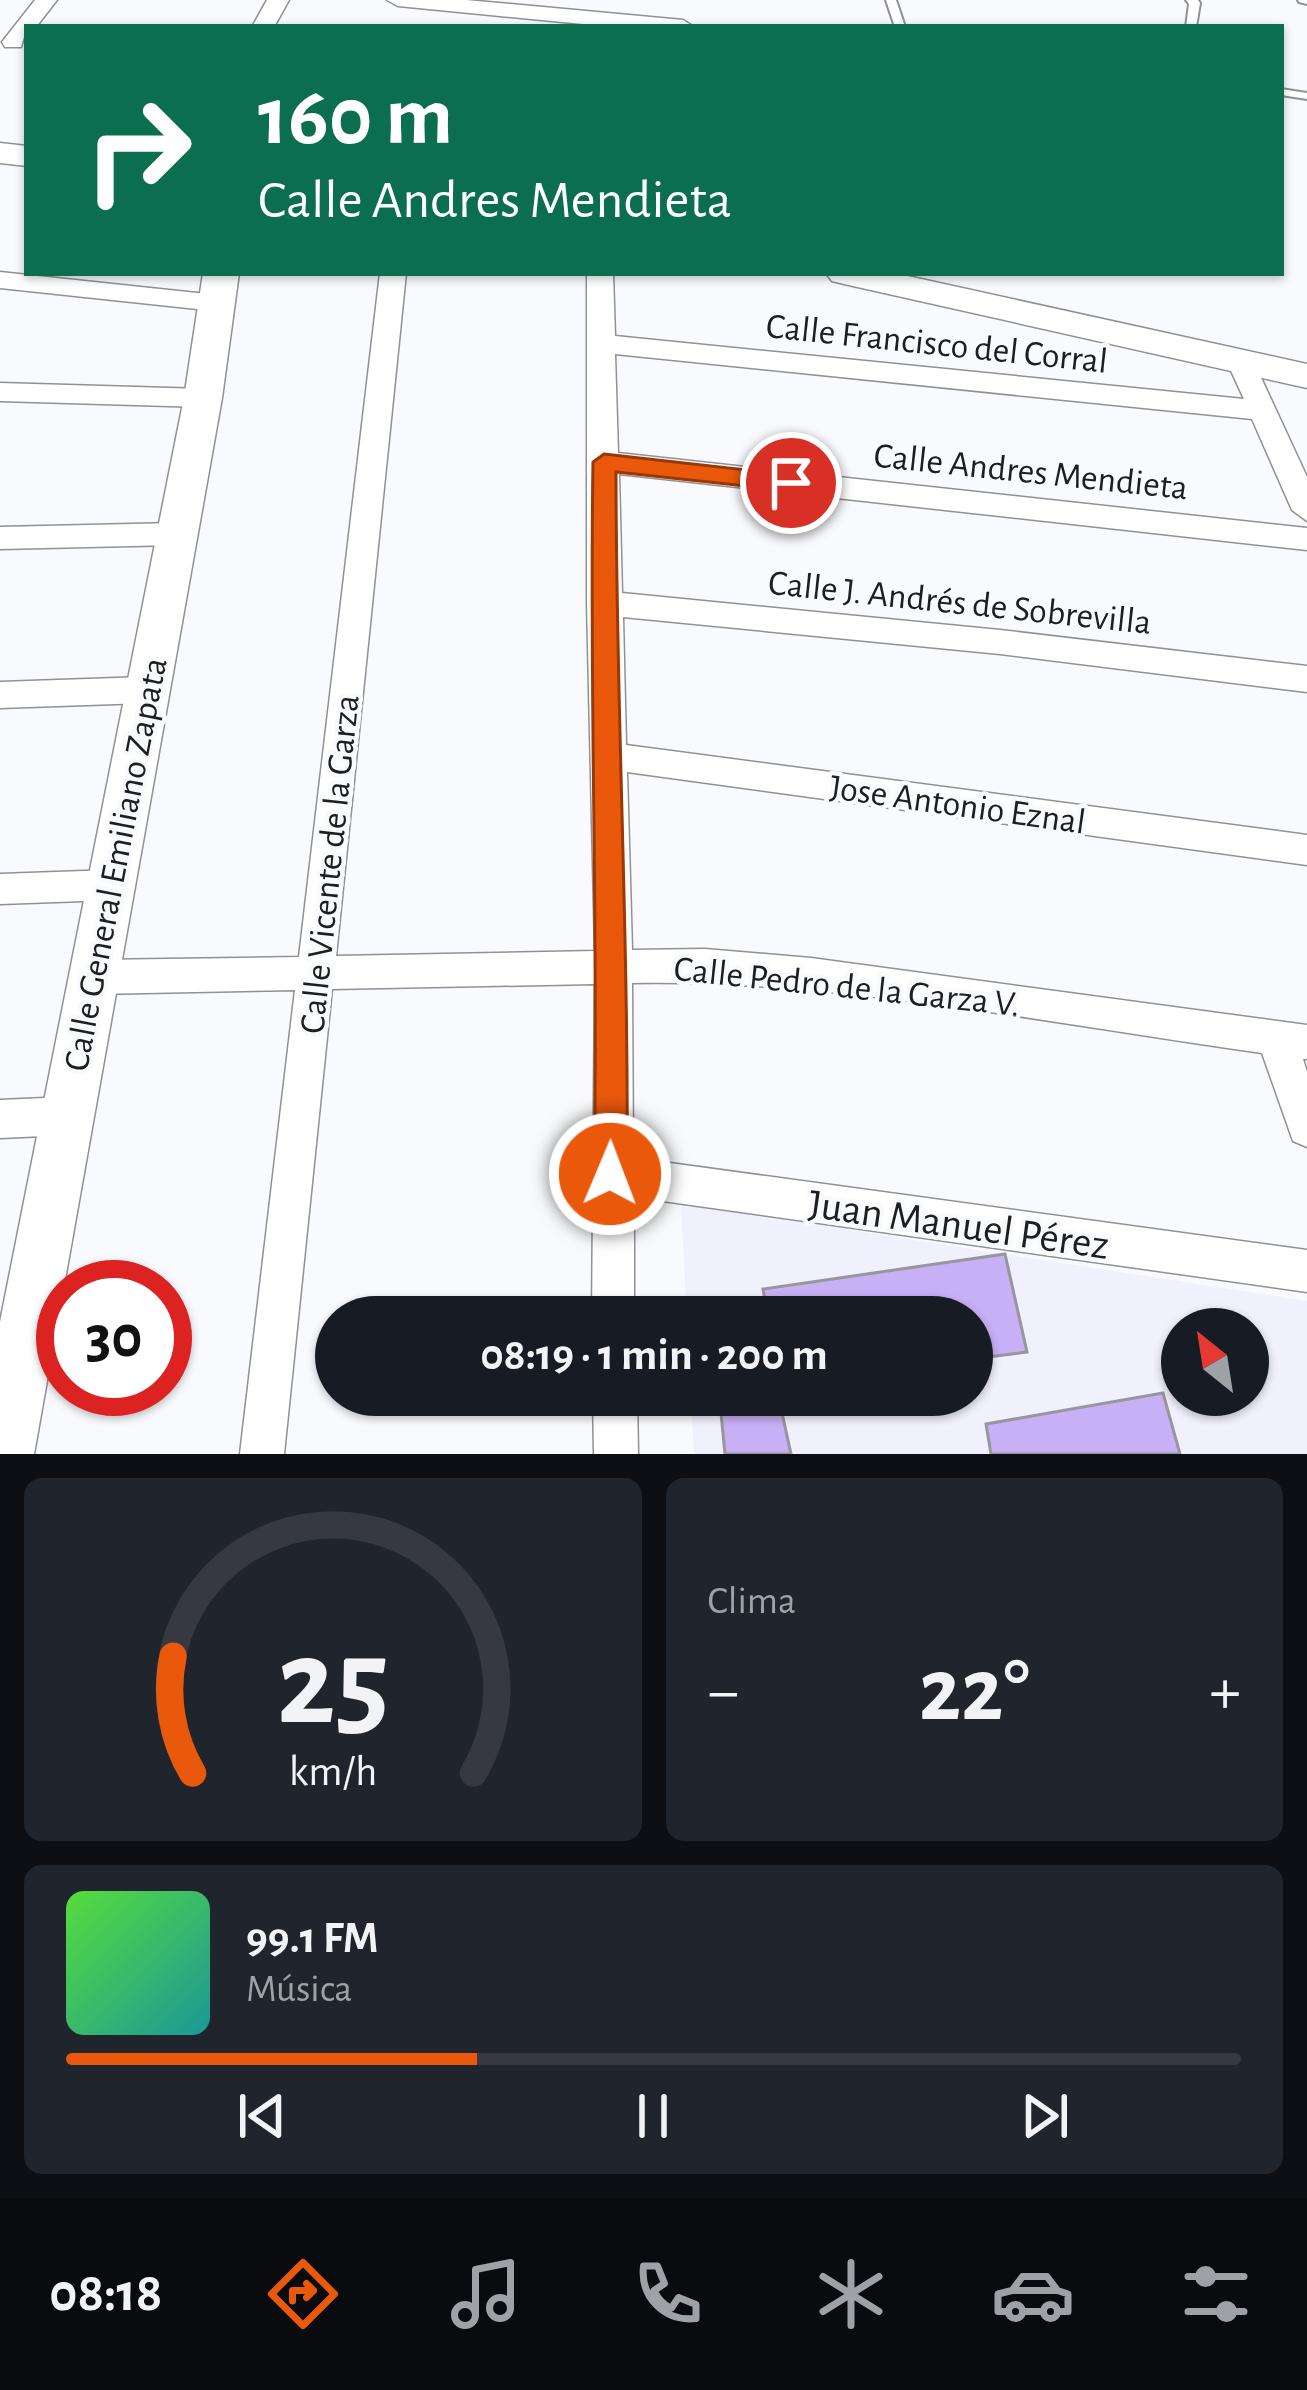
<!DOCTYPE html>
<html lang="es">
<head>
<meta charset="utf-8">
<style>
  body { margin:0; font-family:"Alegreya Sans",sans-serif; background:#20242c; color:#f1f3f6; height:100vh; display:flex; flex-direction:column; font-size:45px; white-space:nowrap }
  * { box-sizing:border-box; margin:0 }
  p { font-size:39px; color:#9ea1a6 }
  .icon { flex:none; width:66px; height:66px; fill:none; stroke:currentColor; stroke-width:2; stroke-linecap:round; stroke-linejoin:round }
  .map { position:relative; height:1454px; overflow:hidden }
  .details { display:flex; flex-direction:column; gap:24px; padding:24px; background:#0d0f14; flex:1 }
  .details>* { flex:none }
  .guide { position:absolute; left:24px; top:24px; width:1260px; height:252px; border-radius:0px; box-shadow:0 3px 9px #0004; background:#0b6e4f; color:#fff; overflow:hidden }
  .needle { width:78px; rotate:330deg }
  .fabs { position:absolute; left:1161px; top:1308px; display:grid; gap:24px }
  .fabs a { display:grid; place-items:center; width:108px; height:108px; border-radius:50%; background:#171b24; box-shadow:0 3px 9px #0004; font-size:60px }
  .speed { position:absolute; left:36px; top:1260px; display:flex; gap:24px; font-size:60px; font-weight:700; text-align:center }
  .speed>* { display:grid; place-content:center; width:156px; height:156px; border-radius:50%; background:#171b24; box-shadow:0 3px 9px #0004; line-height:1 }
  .speed .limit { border:18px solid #d22; background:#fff; color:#111 }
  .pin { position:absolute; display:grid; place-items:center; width:102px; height:102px; color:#fff; margin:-51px; border:6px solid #fff; border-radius:50%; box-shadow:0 3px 12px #0007 }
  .me { position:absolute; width:132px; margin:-66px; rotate:1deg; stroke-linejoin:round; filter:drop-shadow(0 0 9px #0008) }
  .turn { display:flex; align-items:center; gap:42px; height:252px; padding:0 36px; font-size:54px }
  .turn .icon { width:156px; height:156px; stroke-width:2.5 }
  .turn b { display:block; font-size:84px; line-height:102px }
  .big { font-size:90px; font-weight:700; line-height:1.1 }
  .details .card { flex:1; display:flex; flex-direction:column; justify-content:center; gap:18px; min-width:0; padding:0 42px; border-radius:18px; background:#20242c }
  .details .dial { align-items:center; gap:0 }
  .dial svg { height:312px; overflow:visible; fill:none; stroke:#363941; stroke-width:7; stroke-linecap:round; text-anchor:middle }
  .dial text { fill:#f1f3f6; stroke:none }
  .song { display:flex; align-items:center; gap:36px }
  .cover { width:144px; height:144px; border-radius:18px; background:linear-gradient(135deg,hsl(110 70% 55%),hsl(180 70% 35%)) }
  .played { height:12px; border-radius:6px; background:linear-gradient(90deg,#ea580c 35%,#363941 35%) }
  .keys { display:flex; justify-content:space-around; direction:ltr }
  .heat { display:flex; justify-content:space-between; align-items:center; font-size:66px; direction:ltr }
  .details .tiles { flex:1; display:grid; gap:24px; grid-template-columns:1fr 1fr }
  .card:last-child { grid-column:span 2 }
  .trip { position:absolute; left:315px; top:1296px; width:678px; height:120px; border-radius:60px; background:#171b24; box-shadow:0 3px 9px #0004; font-weight:700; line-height:120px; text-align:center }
  .menu { display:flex; height:192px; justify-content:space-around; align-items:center; background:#090b0e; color:#9ea1a6 }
  .menu .icon { width:84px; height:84px }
  .menu .current { color:#ea580c }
  .menu b { font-size:54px; color:#f1f3f6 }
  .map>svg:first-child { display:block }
  .built { fill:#f0f1fc; fill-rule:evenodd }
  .building { fill:#c7b0f5; stroke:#97979a; stroke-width:3 }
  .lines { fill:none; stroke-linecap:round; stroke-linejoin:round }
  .lane-casing { stroke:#919195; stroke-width:4 }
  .street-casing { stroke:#919195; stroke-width:3 }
  .secondary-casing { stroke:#919195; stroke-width:3 }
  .lane { fill:#fff; fill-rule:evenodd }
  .street { fill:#fff; fill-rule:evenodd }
  .secondary { fill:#fff; fill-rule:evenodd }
  .route { fill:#ea580c; stroke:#983908; stroke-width:3 }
  .labels { text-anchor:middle; stroke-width:9; stroke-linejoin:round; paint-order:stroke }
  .street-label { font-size:36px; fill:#1e1e20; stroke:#f9fafd }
  .near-street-label { font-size:42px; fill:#1e1e20; stroke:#f9fafd }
</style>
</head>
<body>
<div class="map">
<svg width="1307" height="1454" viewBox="0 0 1307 1454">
  <rect width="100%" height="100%" fill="#f9fafd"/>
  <path class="built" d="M681,1204l626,97v153h-613l-3,-59h281v-78h-285zM1182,1329h66v66h-66z"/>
  <g class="building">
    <polygon points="1005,1254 1027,1352 972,1359 972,1317 768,1317 763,1289"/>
    <polygon points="1163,1393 1180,1454 991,1454 986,1424"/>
    <polygon points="721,1413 782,1413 791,1454 725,1454"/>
  </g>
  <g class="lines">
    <defs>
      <g id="lane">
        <polygon points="886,0 896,0 904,24 903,26 894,24"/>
        <polygon points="1186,0 1198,0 1200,3 1196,27 1186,27 1189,4"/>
        <polygon points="1298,0 1307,0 1307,4 1299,2"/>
        <polygon points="1281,89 1307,93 1307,99 1281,95"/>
      </g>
      <g id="street">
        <polygon points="35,0 57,0 36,27 27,27 21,47 5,47 2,42"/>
        <polygon points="267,0 289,0 274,27 252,27"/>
        <polygon points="387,0 466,0 683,20 694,27 614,27 398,6"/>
        <polygon points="0,272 216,295 229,303 216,311 0,288"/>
        <path d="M380,273h26l-70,683 259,-5 -8,-348v-330h26l2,63 629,63 -17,-37 4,-6h20l56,121v44l-15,-11 -40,-91 -637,-65 3,99 689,75v22l-688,-76 3,119 378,37 307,36v26l-307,-38 -377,-37 3,128 681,90v30l-680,-93 5,178 73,-1 106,9 496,67v34h-4l4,13v75l-14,-6 -31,-88c-203,-28 -425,-74 -630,-70l1,175 674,92v42l-673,-95v120h-42l3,-333 -263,5 -48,465h-44l55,-464 -199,4 -13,-5 -5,-12 5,-12 13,-5 203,-3z"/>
        <polygon points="0,383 203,389 217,398 203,407 0,401"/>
        <polygon points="176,523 187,526 191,534 187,542 176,545 0,549 0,527"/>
        <polygon points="145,677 156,681 161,690 156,699 145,703 0,708 0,682"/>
        <polygon points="112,870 125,874 130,885 125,896 112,900 0,904 0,874"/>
        <polygon points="66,1097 80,1103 86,1116 80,1129 66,1135 0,1138 0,1100"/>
        <polygon points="593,1395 637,1395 638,1454 594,1454"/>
      </g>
      <g id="secondary">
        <polygon points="0,143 27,146 27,166 0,163"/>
        <polygon points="203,273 239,273 222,398 34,1454 0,1454 0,1322 184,398"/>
        <polygon points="826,273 894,273 1307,364 1307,388 844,284 832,281"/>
      </g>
    </defs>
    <use href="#lane" class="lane-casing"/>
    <use href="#street" class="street-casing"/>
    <use href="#secondary" class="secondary-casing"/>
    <use href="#lane" class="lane"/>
    <use href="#street" class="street"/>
    <use href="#secondary" class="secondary"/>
  </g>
  <path class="route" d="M604,454l187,21 12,8 -12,8 -175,-19c0,234 13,468 11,702l-5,12 -12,5 -11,-5 -5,-12c5,-237 -5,-474 -1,-712z"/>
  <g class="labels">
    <g class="street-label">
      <text transform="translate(937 342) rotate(6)" y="13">Calle Francisco del Corral</text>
      <text transform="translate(1031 470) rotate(6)" y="13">Calle Andres Mendieta</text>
      <text transform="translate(960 601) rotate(6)" y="13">Calle J. Andrés de Sobrevilla</text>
      <text transform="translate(958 803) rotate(8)" y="13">Jose Antonio Eznal</text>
      <text transform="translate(114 864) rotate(-79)" y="13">Calle General Emiliano Zapata</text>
      <text transform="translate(328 864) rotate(-84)" y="13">Calle Vicente de la Garza</text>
      <text transform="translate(847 985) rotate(6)" y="13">Calle Pedro de la Garza V.</text>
    </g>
    <g class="near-street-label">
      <text transform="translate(959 1223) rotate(8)" y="15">Juan Manuel Pérez</text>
    </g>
  </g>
</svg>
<div class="fabs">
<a><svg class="needle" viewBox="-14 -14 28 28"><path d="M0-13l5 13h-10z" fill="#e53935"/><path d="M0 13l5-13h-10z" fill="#9ea1a6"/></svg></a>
</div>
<div class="speed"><div class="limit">30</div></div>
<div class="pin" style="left:791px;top:483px;background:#d93025"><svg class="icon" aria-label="arrive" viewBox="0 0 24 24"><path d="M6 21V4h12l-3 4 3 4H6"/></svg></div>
<svg class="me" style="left:610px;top:1174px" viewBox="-20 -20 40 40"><circle r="17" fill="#ea580c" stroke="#fff" stroke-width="3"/><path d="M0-11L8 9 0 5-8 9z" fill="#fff"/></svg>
<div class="trip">08:19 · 1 min · 200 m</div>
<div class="guide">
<div class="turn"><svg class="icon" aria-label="right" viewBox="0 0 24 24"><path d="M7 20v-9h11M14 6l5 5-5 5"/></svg><div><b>160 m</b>Calle Andres Mendieta</div></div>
</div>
</div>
<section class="details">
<div class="tiles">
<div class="card dial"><svg viewBox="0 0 100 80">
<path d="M14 69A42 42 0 1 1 86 69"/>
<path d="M14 69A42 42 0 0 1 9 39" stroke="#ea580c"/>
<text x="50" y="56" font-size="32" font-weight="700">25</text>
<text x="50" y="72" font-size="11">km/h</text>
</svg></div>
<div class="card"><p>Clima</p>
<div class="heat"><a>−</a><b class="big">22°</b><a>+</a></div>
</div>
<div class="card">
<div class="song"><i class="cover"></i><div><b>99.1 FM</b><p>Música</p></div></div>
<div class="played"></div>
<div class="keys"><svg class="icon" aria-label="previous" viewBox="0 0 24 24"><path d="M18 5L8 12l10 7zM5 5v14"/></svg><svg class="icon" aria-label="pause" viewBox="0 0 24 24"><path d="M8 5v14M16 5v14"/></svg><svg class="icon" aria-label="next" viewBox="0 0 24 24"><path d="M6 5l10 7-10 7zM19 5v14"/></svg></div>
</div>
</div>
</section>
<nav class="menu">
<b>08:18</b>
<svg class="icon current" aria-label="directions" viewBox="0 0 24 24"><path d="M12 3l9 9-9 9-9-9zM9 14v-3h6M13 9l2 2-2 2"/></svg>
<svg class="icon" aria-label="music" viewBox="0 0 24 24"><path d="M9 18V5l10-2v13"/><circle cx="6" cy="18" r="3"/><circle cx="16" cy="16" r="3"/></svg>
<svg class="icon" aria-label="phone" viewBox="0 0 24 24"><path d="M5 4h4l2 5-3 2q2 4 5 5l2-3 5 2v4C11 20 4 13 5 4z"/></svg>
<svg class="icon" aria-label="climate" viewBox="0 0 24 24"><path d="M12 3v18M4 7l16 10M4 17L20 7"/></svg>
<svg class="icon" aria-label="car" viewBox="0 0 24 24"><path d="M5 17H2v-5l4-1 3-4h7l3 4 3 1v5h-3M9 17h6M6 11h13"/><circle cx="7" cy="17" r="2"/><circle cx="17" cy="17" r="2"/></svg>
<svg class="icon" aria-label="filters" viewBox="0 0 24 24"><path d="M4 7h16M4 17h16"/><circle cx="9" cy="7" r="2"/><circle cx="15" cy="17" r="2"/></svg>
</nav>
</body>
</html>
